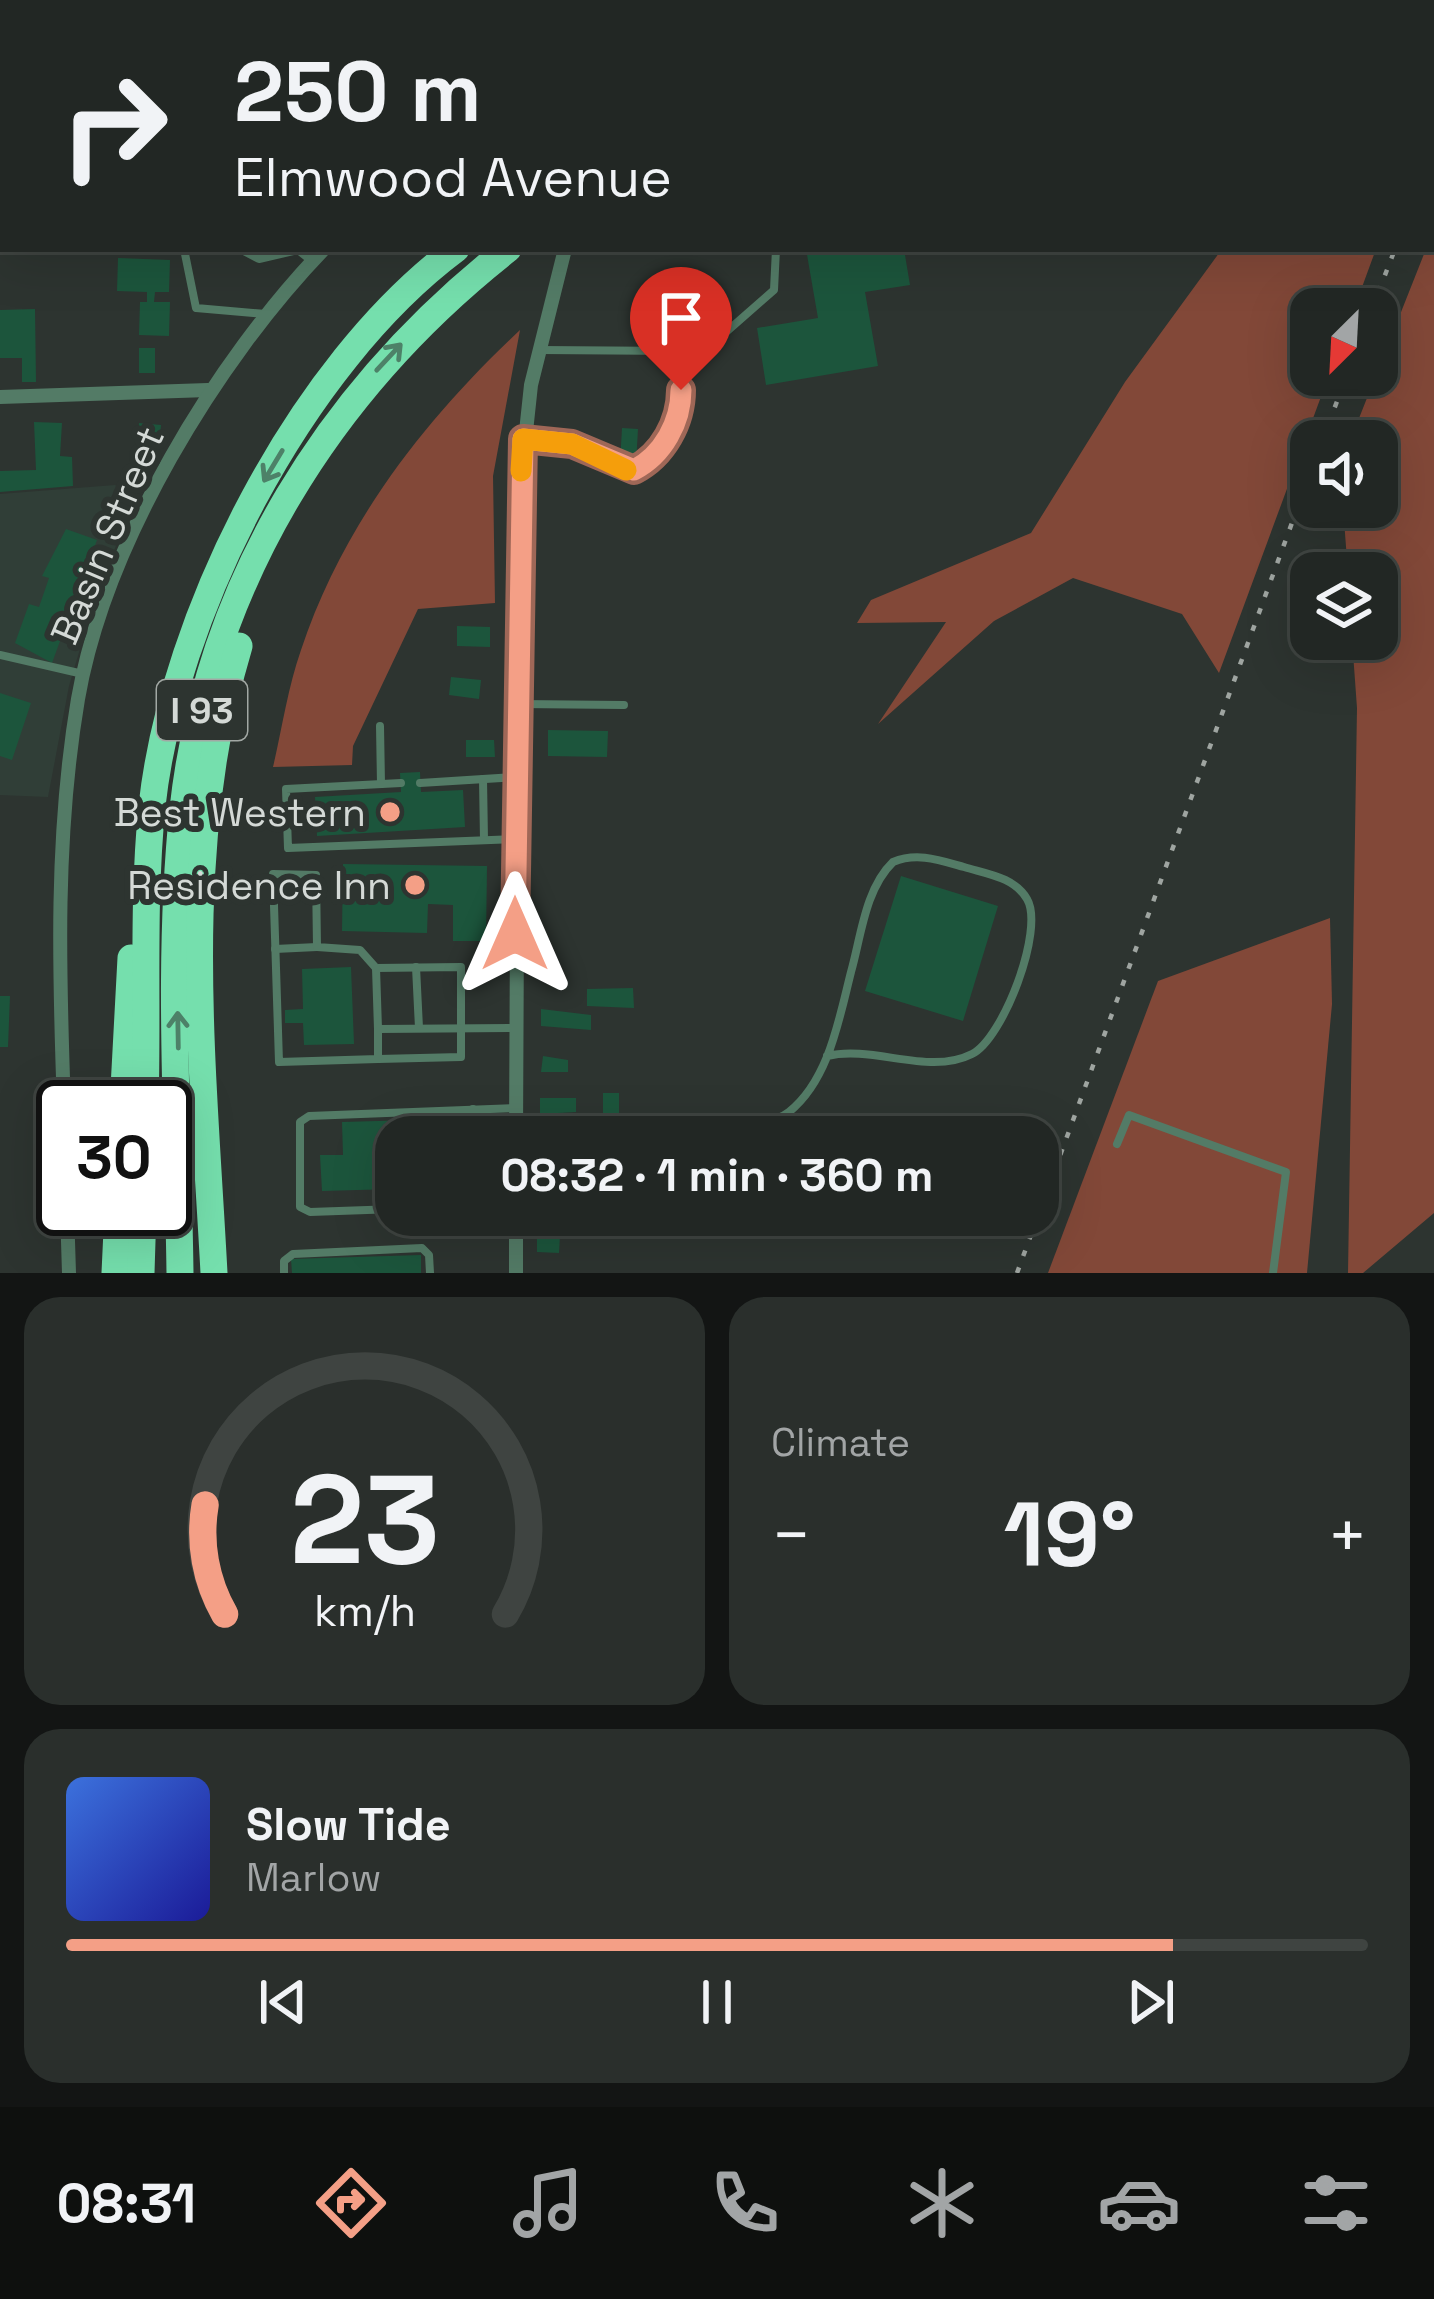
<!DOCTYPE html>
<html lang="en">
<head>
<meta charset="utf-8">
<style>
  body { margin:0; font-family:"Space Grotesk",sans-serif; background:#2a2f2c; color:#f1f3f6; height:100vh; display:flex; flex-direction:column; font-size:45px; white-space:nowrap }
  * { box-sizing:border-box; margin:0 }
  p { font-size:39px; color:#a2a5a6 }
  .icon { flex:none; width:66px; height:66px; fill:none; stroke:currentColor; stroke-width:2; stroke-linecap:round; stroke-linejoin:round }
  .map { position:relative; height:1273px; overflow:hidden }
  .drawer { display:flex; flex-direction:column; gap:24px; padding:24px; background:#131514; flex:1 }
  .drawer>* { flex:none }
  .top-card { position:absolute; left:0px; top:0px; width:1434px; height:252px; box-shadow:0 12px 48px #0002,0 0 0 3px #3f4441; background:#222724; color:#f1f3f6; overflow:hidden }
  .needle { width:78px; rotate:204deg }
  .buttons { position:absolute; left:1290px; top:288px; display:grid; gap:24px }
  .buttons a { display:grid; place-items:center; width:108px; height:108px; border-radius:24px; background:#222724; box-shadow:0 12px 48px #0002,0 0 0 3px #3f4441; font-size:60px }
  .speed { position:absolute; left:36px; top:1080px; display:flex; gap:24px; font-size:60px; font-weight:700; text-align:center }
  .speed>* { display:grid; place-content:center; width:156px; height:156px; border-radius:50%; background:#222724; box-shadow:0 12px 48px #0002,0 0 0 3px #3f4441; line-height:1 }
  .speed .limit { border:6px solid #111; border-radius:18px; background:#fff; color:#111 }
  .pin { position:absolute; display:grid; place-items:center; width:102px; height:102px; color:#fff; margin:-123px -51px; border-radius:50% 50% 50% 0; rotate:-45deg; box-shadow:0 0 12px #0007 }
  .pin .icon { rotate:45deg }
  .me { position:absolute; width:132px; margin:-66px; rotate:0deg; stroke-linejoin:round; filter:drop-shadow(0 0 9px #0008) }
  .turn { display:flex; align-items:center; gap:42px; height:252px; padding:0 36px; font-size:54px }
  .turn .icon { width:156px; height:156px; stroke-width:2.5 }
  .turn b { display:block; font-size:84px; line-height:102px }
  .big { font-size:90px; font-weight:600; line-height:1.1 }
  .drawer .widget { flex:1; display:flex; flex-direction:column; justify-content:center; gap:18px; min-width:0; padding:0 42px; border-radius:36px; background:#2a2f2c }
  .drawer .dial { align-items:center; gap:0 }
  .dial svg { height:312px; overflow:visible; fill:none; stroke:#3f4441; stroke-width:7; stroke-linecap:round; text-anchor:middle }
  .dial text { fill:#f1f3f6; stroke:none }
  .song { display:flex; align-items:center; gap:36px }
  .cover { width:144px; height:144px; border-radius:18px; background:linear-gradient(135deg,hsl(220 70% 55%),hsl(240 70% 35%)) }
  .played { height:12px; border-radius:6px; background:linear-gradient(90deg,#f49f86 85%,#3f4441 85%) }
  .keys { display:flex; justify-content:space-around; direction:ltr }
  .heat { display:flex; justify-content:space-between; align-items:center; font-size:66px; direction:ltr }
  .drawer .tiles { flex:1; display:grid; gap:24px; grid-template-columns:1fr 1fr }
  .widget:last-child { grid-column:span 2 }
  .trip { position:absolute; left:375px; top:1116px; width:684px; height:120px; border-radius:36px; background:#222724; box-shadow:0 12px 48px #0002,0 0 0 3px #3f4441; font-weight:600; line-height:120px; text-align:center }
  .menu { display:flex; height:192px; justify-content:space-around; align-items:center; background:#0e100e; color:#a2a5a6 }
  .menu .icon { width:84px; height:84px }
  .menu .selected { color:#f49f86 }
  .menu b { font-size:54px; color:#f1f3f6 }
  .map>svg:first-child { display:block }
  .built { fill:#303e37 }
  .green { fill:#824838 }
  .building { fill:#1c553c }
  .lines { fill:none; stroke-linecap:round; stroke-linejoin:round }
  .service { stroke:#537b66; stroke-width:8 }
  .minor { stroke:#537b66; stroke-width:14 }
  .motorway { stroke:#75dfad; stroke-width:27 }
  .rail { stroke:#9fa5a1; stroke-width:4.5; stroke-dasharray:6 12; stroke-linecap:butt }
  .oneway { stroke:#4d8168 }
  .route-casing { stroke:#9f6757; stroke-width:30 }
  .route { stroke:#f49f86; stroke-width:21 }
  .slow { stroke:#f59e0b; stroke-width:21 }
  .poi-dot { fill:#f49f86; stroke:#2d3430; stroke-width:4.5 }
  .labels { text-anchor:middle; stroke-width:12; stroke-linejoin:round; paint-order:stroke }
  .shield { fill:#2d3430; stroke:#a2a8a4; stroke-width:3 }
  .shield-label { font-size:36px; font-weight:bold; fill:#d4d9d6 }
  .street-label { font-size:39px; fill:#d4d9d6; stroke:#2d3430 }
  .poi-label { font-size:39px; fill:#d4d9d6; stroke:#2d3430; text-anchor:end }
</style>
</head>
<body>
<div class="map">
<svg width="1434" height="1273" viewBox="0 0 1434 1273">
  <rect width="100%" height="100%" fill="#2d3430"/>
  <polygon class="built" points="115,485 138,494 98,588 69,686 48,797 0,795 0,494"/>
  <g class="green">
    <polygon points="1434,230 1434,1213 1363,1273 1348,1273 1357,708 1352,639 1377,639 1377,573 1348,573 1343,507 1377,507 1377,441 1350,441 1426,249 1431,249"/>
    <polygon points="1222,249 1376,249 1354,309 1311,309 1311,375 1329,375 1219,673 1182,614 1073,578 994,621 878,724 946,622 857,623 871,600 1031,533 1125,382"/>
    <path d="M520,330l-27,146 2,127 -77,6 -65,137 -1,19 -79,2c9,-38 15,-80 28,-117 42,-126 123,-230 219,-320z"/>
    <polygon points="1330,918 1332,1004 1307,1273 1048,1273 1158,981"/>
  </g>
  <g class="building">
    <polygon points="806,249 904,249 910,285 865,292 878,366 766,385 757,328 818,318"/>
    <polygon points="118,258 170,260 169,292 155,292 154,302 170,302 169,336 139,335 140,302 147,302 147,292 117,291"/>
    <polygon points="35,309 36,382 22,382 22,358 0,358 0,310"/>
    <rect x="139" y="348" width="16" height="25"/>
    <polygon points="34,422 62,423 60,456 72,457 73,486 0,492 0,471 36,470"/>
    <polygon points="139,423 161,425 159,446 150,445 149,453 137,451"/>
    <polygon points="622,428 638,429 636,464 620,463"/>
    <polygon points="66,529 97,540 52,663 15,643 29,604 39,607 49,578 42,576"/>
    <polygon points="457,626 490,627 490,647 457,646"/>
    <polygon points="451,677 481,680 479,699 449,695"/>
    <polygon points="0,693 31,703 12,760 0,756"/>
    <polygon points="548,730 608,731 607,757 548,756"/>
    <polygon points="466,740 494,740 495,757 466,757"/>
    <polygon points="420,772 421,792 463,790 465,827 317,836 315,797 401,792 400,773"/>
    <polygon points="343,864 487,866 486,941 453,941 453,905 428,904 427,933 342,931"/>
    <polygon points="901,876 998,906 963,1021 865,991"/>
    <polygon points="351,967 354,1044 304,1045 303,1023 285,1023 285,1010 303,1009 302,969"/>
    <polygon points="633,988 634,1008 587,1006 587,989"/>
    <polygon points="0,996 10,996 8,1047 0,1047"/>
    <polygon points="541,1009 591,1015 591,1030 541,1026"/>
    <polygon points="543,1056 568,1060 568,1072 541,1072"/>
    <polygon points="603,1093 619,1093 619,1119 603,1120"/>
    <polygon points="540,1098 576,1098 576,1112 540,1114"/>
    <polygon points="450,1119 450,1137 396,1137 394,1189 322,1191 320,1155 343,1155 342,1122"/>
    <polygon points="537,1236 560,1236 559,1253 537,1252"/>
    <polygon points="421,1255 421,1273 292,1273 291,1259"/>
  </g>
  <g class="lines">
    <g class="service">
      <polyline points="581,3 584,0"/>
      <polyline points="184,249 196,308 266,314"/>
      <polyline points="240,249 259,259 298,250 312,261"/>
      <polyline points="681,351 717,340 774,290 776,249"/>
      <path d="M525,439l47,5 63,26c45,-25 46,-74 46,-119l-141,-1"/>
      <polyline points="0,655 83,674"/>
      <polyline points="518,704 624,705"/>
      <polyline points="380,726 381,784"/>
      <polyline points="483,779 484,840"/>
      <polyline points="401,783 286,789 288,848 516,839"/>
      <polyline points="420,783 516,777"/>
      <polyline points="275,949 317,947"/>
      <polyline points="416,967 419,1028"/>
      <polyline points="376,968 461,967 461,1057 378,1059"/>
      <polyline points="378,1029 376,968 360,950 317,947 316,875 273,874 279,1062 378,1059 378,1029 516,1028"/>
      <polyline points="473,1109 474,1137"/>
      <path d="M518,1136c56,-2 231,7 271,-24 40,-32 50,-93 62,-140 10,-35 14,-83 42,-110 24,-10 46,-2 71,5 23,7 50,10 63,32 18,30 -24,140 -55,155 -43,22 -98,-9 -145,2"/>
      <polyline points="1117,1144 1129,1115 1286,1172 1273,1273"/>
      <polyline points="396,1209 310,1212 300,1207 300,1122 309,1116 515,1108"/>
      <polyline points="284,1273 284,1261 293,1254 422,1248 429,1255 430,1273"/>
    </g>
    <g class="minor">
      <polyline points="112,3 147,0"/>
      <polyline points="631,3 632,0"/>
      <polyline points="0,10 3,10"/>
      <polyline points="0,397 208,390"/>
      <path d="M64,1107c-5,-137 -9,-272 14,-408 27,-155 138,-338 246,-450"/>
      <polyline points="516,1137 519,497 531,385 565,249"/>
      <polyline points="67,1209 69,1273"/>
      <polyline points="516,1215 516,1273"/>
    </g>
    <g class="motorway">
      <polyline points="1018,3 1028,0"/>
      <polyline points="1118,3 1128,0"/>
      <polyline points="123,1107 131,958"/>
      <path d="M145,1107c3,-99 -3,-203 7,-301 21,-192 148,-441 304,-557"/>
      <polyline points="115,1273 118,1209"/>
      <polyline points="141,1273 143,1209"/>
      <path d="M180,1273c-2,-154 -13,-311 3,-464 25,-227 148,-421 325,-560"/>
      <path d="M214,1273c-11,-209 -36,-425 25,-627"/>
    </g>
    <g class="rail">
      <polyline points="1431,153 1434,145"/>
      <polyline points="1372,309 1395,249"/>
      <polyline points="1322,441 1347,375"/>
      <polyline points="1017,1273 1311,471"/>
    </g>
  </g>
  <defs><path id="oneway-shaft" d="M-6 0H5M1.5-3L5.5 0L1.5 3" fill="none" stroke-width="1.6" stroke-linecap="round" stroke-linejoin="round" transform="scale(3)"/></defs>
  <g class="oneway">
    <use href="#oneway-shaft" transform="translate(389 357) rotate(-47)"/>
    <use href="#oneway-shaft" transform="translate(273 466) rotate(121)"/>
    <use href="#oneway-shaft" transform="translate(178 1030) rotate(-91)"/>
  </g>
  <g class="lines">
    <defs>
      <path id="route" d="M515,934l8,-495 49,5 62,26c29,-15 47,-48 47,-80"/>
    </defs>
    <use href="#route" class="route-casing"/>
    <use href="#route" class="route"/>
    <polyline class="slow" points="521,471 523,439 572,444 626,470"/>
  </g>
  <g class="poi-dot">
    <circle cx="390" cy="812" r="12"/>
    <circle cx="415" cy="885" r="12"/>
  </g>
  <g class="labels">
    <rect class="shield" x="157" y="680" width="90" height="60" rx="9"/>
    <g class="shield-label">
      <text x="202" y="723">I 93</text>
    </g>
    <g class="street-label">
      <text transform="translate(107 535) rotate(-67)" y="14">Basin Street</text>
    </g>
    <g class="poi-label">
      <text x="366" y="826">Best Western</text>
      <text x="391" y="899">Residence Inn</text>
    </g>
  </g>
</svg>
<div class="buttons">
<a><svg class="needle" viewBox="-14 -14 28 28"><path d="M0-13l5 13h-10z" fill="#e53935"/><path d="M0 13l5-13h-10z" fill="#a2a5a6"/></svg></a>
<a><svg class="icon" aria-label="sound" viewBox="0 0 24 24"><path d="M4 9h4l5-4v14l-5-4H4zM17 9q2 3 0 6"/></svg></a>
<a><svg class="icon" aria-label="layers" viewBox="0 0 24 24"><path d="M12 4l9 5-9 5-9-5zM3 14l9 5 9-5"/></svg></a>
</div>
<div class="speed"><div class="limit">30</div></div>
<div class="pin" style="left:681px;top:390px;background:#d93025"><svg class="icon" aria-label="arrive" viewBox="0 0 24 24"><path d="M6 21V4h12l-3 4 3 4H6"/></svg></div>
<svg class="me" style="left:515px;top:934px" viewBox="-20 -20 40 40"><path d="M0-17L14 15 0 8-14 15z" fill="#f49f86" stroke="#fff" stroke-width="4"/></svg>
<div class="trip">08:32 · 1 min · 360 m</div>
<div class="top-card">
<div class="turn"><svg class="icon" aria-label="right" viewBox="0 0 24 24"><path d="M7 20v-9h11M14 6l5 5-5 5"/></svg><div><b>250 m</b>Elmwood Avenue</div></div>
</div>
</div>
<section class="drawer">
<div class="tiles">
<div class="widget dial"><svg viewBox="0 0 100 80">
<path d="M14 69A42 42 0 1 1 86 69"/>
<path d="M14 69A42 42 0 0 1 9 41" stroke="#f49f86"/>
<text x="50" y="56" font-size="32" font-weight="700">23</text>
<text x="50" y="72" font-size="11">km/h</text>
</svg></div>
<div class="widget"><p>Climate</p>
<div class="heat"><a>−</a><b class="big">19°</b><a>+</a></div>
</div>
<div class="widget">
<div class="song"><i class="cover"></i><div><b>Slow Tide</b><p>Marlow</p></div></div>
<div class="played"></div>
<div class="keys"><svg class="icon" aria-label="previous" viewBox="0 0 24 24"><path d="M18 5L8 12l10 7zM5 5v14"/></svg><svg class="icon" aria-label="pause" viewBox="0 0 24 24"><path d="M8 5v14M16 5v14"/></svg><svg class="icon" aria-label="next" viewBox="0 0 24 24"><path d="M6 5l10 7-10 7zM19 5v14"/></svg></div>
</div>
</div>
</section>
<nav class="menu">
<b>08:31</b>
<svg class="icon selected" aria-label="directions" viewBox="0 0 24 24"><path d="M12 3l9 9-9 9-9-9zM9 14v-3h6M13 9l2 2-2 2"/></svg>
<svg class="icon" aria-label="music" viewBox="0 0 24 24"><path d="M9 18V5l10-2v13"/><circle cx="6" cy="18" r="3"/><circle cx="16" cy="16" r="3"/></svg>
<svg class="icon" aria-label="phone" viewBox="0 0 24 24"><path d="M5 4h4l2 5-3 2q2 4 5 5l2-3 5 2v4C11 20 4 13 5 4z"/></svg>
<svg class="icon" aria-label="climate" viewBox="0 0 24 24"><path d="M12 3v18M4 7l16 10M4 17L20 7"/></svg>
<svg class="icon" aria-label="car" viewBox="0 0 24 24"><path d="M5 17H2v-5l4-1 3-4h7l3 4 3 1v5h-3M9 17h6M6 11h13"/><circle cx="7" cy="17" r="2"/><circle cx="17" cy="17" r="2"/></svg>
<svg class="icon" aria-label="filters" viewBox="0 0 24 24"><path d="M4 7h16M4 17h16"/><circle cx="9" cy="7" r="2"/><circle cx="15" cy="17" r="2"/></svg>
</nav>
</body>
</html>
